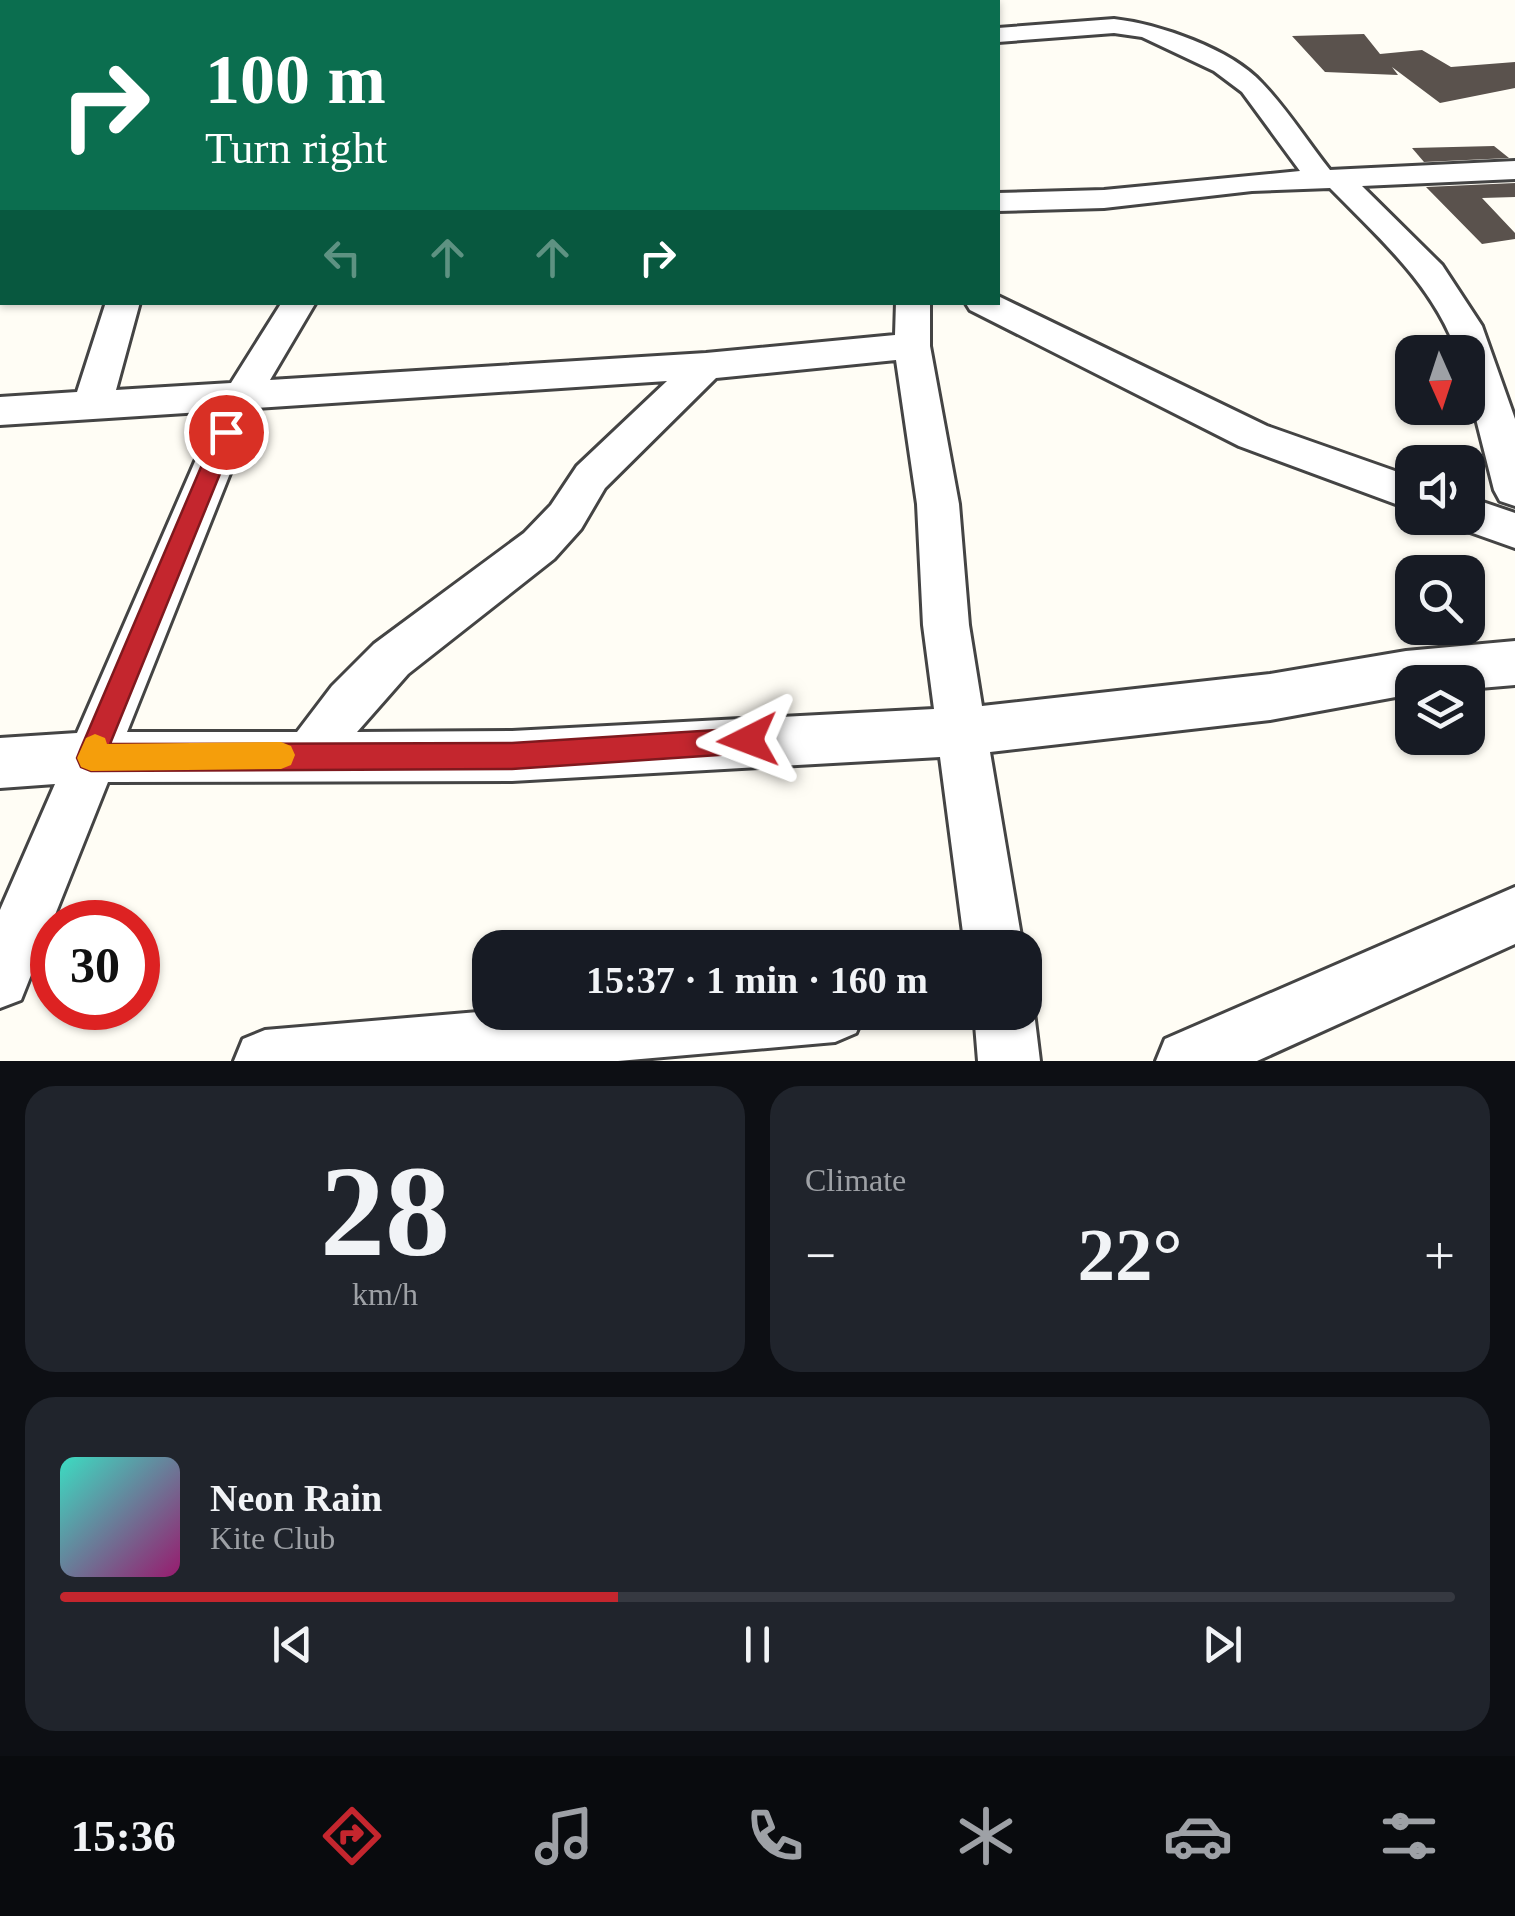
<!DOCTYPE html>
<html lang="en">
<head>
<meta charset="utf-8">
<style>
  body { margin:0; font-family:"Times New Roman",serif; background:#20242c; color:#f1f3f6; height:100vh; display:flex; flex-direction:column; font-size:38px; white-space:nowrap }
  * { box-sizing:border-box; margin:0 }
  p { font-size:32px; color:#9ea1a6 }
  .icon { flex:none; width:55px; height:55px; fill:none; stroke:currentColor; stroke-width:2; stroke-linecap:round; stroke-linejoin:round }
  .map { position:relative; height:1061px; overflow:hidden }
  .drawer { display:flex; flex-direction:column; gap:25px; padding:25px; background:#0d0f14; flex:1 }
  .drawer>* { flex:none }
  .hud { position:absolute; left:0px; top:0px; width:1000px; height:305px; box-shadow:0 2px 8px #0004; background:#0b6e4f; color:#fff; overflow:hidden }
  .needle { width:65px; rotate:177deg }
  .controls { position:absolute; left:1395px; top:335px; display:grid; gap:20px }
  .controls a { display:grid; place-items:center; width:90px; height:90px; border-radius:20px; background:#171b24; box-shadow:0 2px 8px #0004; font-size:50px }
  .speed { position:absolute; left:30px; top:900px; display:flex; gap:20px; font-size:50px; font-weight:700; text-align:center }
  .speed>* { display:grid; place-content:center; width:130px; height:130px; border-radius:50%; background:#171b24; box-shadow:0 2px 8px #0004; line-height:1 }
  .speed .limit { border:15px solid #d22; background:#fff; color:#111 }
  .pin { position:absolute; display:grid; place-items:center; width:85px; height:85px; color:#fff; margin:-42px; border:5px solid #fff; border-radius:50%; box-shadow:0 2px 10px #0007 }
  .me { position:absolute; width:110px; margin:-55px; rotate:267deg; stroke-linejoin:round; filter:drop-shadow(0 0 8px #0008) }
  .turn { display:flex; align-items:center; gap:35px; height:210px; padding:0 40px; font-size:45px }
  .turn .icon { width:130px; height:130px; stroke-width:2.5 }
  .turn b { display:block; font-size:70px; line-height:85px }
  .lanes { display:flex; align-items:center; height:95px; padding:0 40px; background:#0003; justify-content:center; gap:50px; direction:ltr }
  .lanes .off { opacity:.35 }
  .big { font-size:75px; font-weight:800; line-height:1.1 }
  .drawer .tile { flex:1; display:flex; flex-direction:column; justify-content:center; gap:15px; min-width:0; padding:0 35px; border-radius:30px; background:#20242c }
  .drawer .dial { align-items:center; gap:0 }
  .dial b { font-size:130px; line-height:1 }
  .song { display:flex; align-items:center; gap:30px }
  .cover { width:120px; height:120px; border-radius:15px; background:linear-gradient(135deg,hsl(170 70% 55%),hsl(320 70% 35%)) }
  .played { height:10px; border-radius:5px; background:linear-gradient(90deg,#c4262e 40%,#363941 40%) }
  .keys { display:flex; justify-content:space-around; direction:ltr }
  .heat { display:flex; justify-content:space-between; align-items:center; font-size:55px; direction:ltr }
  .drawer .tiles { flex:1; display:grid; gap:25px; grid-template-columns:1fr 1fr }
  .tile:last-child { grid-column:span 2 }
  .trip { position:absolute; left:472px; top:930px; width:570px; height:100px; border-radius:30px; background:#171b24; box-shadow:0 2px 8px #0004; font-weight:800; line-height:100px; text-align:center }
  .menu { display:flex; height:160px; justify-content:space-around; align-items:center; background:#090b0e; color:#9ea1a6 }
  .menu .icon { width:70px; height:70px }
  .menu .current { color:#c4262e }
  .menu b { font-size:45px; color:#f1f3f6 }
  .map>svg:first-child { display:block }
  .building { fill:#5a524d }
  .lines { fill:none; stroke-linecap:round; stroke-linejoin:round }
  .street-casing { stroke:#444; stroke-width:6 }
  .street { fill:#fff; fill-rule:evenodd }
  .route { fill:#c4262e; stroke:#7f191e; stroke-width:2.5 }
  .slow { fill:#f59e0b }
</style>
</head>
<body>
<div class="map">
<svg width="1515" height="1061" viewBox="0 0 1515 1061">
  <rect width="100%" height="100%" fill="#fffdf5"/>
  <g class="building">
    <polygon points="1364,34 1380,54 1422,50 1451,67 1515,62 1515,88 1440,103 1392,67 1398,75 1325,72 1292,36"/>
    <polygon points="1494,146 1509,158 1424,162 1412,148"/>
    <polygon points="1515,183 1515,197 1482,198 1515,233 1515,239 1482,244 1426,187"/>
  </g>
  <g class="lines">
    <defs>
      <g id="street">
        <polygon points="231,0 306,0 230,2"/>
        <polygon points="845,0 869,0 870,2 847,2"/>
        <rect x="0" y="5" width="2" height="14"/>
        <path d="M1114,19c45,5 117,30 148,64 25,26 45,58 68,87l185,-9v18l-153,7 80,79 40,61 33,93v87l-15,-5 -6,-11 -26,-103v-35h-11c-25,-68 -77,-113 -127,-164l-78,3 -148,17 -106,3v-18l106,-3 196,-19 -58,-79 -28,-21 -72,-34 -28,-4 -116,9v-14z"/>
        <rect x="0" y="93" width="2" height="16"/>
        <polygon points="2,152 2,172 0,173 0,153"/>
        <rect x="0" y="215" width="2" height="18"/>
        <polygon points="998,296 1267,426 1412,477 1412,510 1239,446 970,310 965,302 998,302"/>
        <path d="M106,302h34l-24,88 115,-7 51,-81h34l-46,78 436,-27 189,-18 1,-33h34v44l29,158 10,121 13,81 288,-32 136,-23 109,-10v44l-47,4v-7h-56v12l-142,26 -280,32 33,196h-58l-25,-191 -428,24 -404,1 -87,218 -21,8v-98l55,-126 -55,4v-50l77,-5 140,-322 -217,14v-28l77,-5zM896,360l21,144 6,121 11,84 -422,22 -155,1 51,-58 146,-115 27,-30 24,-41 111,-110zM667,381l-90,85 -26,39 -27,28 -150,111 -42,42 -35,46h-170l129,-324z"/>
        <polygon points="1468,497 1515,513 1515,548 1453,526 1449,518 1468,518"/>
        <polygon points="1515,887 1515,944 1257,1061 1156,1061 1165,1039"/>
        <polygon points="1025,991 1034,1012 1040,1061 978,1061 974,1012 1025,1012"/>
        <polygon points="490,1011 490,1012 865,1012 856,1033 835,1042 618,1061 234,1061 243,1039 265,1030"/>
      </g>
    </defs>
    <use href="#street" class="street-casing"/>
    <use href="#street" class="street"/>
  </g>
  <polygon class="route" points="226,424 237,432 110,744 512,743 748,728 757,731 761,740 757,750 748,753 512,769 91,771 81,767 77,758 81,748 216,432"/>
  <polygon class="slow" points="95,734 105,738 107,744 281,742 291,746 295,755 291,765 281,769 91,771 81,767 77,758 86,738"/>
</svg>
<div class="controls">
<a><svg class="needle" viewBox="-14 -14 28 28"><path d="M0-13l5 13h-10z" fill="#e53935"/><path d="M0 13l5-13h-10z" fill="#9ea1a6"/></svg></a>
<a><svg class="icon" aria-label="sound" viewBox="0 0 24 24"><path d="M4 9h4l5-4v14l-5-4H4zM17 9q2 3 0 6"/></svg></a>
<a><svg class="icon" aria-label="search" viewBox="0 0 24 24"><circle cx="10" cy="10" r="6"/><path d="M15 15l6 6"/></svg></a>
<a><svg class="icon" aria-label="layers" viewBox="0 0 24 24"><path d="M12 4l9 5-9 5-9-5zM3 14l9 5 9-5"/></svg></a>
</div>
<div class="speed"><div class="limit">30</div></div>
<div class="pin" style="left:226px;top:432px;background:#d93025"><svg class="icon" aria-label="arrive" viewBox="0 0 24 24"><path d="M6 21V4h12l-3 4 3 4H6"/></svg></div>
<svg class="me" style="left:748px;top:740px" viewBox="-20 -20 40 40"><path d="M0-17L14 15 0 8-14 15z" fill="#c4262e" stroke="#fff" stroke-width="4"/></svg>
<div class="trip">15:37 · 1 min · 160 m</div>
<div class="hud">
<div class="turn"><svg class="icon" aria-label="right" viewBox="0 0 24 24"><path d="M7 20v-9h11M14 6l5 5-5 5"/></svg><div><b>100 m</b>Turn right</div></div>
<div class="lanes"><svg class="icon off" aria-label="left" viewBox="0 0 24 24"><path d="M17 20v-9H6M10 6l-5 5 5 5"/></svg><svg class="icon off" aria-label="ahead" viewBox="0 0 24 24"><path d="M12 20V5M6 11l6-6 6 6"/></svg><svg class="icon off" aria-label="ahead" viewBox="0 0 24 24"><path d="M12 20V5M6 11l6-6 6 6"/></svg><svg class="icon" aria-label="right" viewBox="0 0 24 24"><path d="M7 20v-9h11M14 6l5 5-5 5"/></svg></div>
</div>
</div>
<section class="drawer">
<div class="tiles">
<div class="tile dial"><b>28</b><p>km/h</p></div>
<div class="tile"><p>Climate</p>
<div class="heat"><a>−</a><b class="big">22°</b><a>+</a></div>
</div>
<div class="tile">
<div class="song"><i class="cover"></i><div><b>Neon Rain</b><p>Kite Club</p></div></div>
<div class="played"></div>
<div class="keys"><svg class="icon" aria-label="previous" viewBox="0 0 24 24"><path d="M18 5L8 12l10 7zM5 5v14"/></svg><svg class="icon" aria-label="pause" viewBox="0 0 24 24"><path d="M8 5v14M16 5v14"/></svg><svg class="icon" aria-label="next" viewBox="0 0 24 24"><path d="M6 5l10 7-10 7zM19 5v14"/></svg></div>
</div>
</div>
</section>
<nav class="menu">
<b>15:36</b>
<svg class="icon current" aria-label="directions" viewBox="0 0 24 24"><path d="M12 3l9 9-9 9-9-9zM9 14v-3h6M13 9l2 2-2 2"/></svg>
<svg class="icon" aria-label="music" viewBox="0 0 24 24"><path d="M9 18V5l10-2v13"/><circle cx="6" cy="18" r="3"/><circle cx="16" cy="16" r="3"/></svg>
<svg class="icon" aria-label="phone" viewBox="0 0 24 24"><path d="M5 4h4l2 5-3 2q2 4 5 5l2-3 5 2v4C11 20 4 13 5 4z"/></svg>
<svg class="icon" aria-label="climate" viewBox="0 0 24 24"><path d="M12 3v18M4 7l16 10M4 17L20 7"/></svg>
<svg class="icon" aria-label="car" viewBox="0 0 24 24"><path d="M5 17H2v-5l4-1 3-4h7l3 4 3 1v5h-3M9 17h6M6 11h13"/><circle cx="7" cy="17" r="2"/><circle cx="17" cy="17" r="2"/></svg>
<svg class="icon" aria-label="filters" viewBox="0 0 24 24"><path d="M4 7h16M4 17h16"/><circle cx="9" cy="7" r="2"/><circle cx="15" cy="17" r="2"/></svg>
</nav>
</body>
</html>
